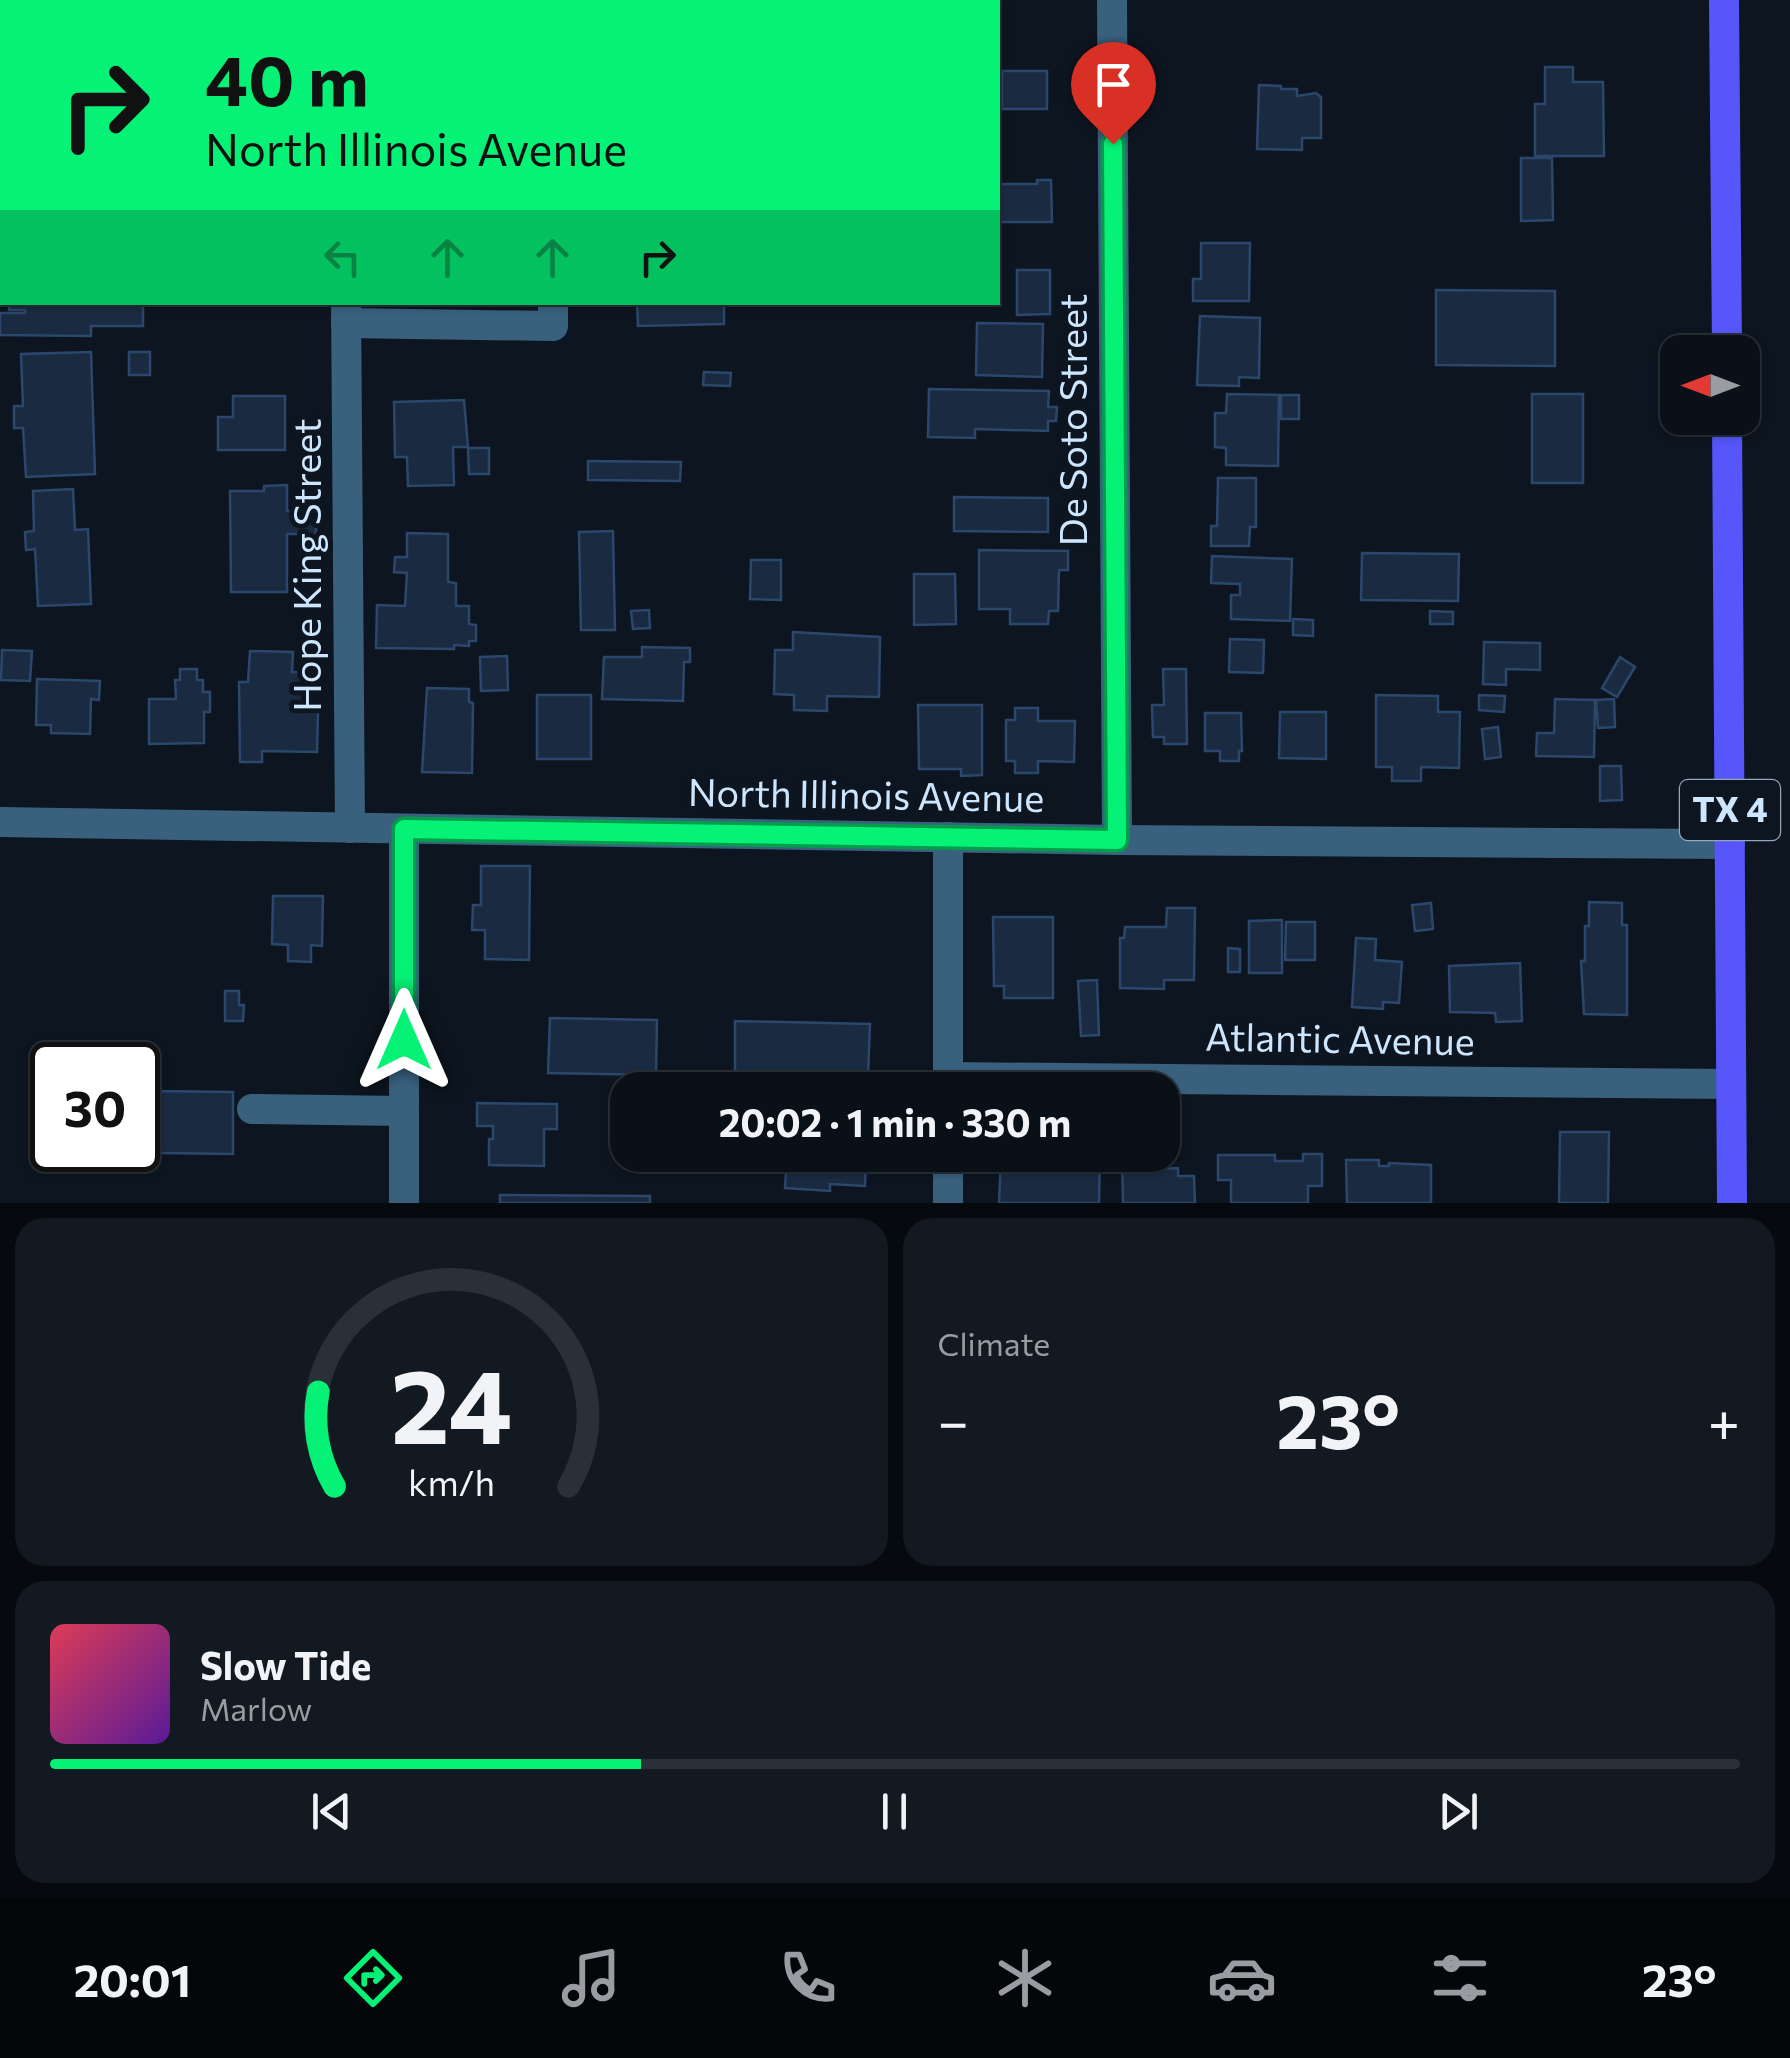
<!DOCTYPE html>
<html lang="en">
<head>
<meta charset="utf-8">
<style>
  body { margin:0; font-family:Commissioner,sans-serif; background:#131921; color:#f1f3f6; height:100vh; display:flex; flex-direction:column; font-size:38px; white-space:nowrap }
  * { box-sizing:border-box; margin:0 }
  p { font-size:32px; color:#999da2 }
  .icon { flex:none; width:55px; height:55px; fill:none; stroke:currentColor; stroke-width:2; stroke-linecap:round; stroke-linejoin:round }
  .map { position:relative; height:1203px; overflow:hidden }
  .sheet { display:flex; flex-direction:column; gap:15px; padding:15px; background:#06090d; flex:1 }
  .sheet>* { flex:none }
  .top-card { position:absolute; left:0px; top:0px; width:1000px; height:305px; box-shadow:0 2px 8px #0004,0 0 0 2px #2a3037; background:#05f277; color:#111; overflow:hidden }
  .needle { width:65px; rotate:270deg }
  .controls { position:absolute; left:1660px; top:335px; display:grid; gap:20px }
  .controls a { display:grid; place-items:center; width:100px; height:100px; border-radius:20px; background:#0a1018; box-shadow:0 2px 8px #0004,0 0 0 2px #2a3037; font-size:50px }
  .speed { position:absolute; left:30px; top:1042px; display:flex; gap:20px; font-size:50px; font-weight:700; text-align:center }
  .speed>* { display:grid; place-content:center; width:130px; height:130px; border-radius:50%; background:#0a1018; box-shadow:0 2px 8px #0004,0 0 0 2px #2a3037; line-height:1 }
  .speed .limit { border:5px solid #111; border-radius:15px; background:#fff; color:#111 }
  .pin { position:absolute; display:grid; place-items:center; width:85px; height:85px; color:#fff; margin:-102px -42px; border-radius:50% 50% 50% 0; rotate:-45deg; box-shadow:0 0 10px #0007 }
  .pin .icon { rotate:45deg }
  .me { position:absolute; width:110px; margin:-55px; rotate:0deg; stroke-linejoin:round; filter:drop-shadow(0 0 8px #0008) }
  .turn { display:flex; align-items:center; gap:35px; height:210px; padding:0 40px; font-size:45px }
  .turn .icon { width:130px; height:130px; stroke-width:2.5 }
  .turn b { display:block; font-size:70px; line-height:85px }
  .lanes { display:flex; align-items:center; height:95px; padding:0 40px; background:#0003; justify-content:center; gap:50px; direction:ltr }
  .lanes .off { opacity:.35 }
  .big { font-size:75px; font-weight:700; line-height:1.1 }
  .sheet .widget { flex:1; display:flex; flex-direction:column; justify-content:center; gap:15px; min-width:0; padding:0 35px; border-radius:30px; background:#131921 }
  .sheet .dial { align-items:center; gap:0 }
  .dial svg { height:260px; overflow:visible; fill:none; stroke:#2a3037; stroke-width:7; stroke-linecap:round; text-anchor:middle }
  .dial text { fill:#f1f3f6; stroke:none }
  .song { display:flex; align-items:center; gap:30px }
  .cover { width:120px; height:120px; border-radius:15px; background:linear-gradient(135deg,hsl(350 70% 55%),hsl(270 70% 35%)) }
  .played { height:10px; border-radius:5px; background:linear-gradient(90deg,#05f277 35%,#2a3037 35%) }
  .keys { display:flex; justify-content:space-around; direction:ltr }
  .heat { display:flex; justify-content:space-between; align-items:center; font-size:55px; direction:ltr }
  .sheet .tiles { flex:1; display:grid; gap:15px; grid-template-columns:1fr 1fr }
  .widget:last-child { grid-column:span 2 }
  .trip { position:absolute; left:610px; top:1072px; width:570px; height:100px; border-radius:30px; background:#0a1018; box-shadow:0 2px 8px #0004,0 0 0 2px #2a3037; font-weight:700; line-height:100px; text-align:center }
  .menu { display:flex; height:160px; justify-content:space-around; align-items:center; background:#04060a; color:#999da2 }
  .menu .icon { width:70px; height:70px }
  .menu .active { color:#05f277 }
  .menu b { font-size:45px; color:#f1f3f6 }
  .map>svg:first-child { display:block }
  .building { fill:#1a2a40; stroke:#2c476c; stroke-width:2.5 }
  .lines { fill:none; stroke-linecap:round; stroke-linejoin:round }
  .minor { stroke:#39617e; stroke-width:30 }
  .major { stroke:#5756fb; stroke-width:30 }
  .route-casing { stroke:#039d4d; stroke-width:25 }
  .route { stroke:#05f277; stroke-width:18 }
  .labels { text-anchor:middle; stroke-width:10; stroke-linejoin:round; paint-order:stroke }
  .shield { fill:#0d1520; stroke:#93a7bb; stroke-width:2.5 }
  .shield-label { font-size:35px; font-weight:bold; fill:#cde6fe }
  .street-label { font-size:38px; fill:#cde6fe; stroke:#0d1520 }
</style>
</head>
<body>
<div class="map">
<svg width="1790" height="1203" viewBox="0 0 1790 1203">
  <rect width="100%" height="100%" fill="#0d1520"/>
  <g class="building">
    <polygon points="1545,67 1573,67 1573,82 1603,82 1604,156 1535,156 1535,104 1545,104"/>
    <rect x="1002" y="71" width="45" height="38"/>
    <polygon points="1259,85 1281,86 1281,89 1297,89 1297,96 1316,93 1321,97 1321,138 1302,138 1302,150 1257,149"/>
    <polygon points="1521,158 1552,158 1553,220 1521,221"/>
    <polygon points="1037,180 1051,180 1052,222 998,222 998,184 1037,184"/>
    <polygon points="1201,243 1250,243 1249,301 1193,301 1193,279 1201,279"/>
    <polygon points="1017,270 1050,270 1050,314 1017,315"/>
    <polygon points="1436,290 1555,291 1555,366 1436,365"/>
    <polygon points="9,302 143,302 143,326 91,326 91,336 0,335 0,313 25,313 25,310 9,310"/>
    <polygon points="637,302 724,302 724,324 638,326"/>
    <polygon points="1200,316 1260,318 1259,378 1239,377 1239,386 1197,385"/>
    <polygon points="977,323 1043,324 1042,377 976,375"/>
    <polygon points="91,352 95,474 26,477 23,428 14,428 14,406 23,406 21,354"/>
    <rect x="129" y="352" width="21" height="23"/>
    <polygon points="704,372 731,373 730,386 703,385"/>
    <polygon points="929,389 1049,391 1048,407 1057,407 1056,421 1048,421 1048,431 975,429 975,438 928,437"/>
    <polygon points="1227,394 1279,395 1278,466 1226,465 1226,448 1215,447 1215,413 1226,413"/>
    <rect x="1532" y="394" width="51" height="89"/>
    <rect x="1281" y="395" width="18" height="24"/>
    <polygon points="233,396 285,396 285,450 218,450 218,417 233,417"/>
    <polygon points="464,400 468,447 453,447 454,485 408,486 407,457 395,457 394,402"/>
    <polygon points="468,448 489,448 489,474 469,474"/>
    <polygon points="588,461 681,462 680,481 588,480"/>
    <polygon points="1218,478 1256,478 1256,527 1250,527 1249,546 1211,546 1211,526 1217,526"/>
    <polygon points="287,485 287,511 316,511 316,534 287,534 287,592 231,592 230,491 264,491 264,486"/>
    <polygon points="73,489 75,530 88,529 91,604 38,606 35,549 26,550 25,532 34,531 33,491"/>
    <polygon points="954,497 1048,498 1048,532 954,531"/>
    <polygon points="613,531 615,630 581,630 579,532"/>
    <polygon points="407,533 448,534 448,582 456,583 456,606 469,606 469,624 476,625 476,641 469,641 469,646 454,645 454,649 376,648 377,605 405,606 407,573 394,572 395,557 407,557"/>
    <polygon points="979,550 1068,551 1068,570 1059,570 1058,611 1049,611 1048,624 1010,624 1010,609 979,609"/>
    <polygon points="1362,553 1459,554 1458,601 1361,600"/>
    <polygon points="1212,556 1292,559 1290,621 1231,619 1231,595 1240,595 1240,584 1211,583"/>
    <polygon points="751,560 781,560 781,600 750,599"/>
    <polygon points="914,574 955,574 956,624 914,625"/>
    <polygon points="649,610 650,628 633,629 631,611"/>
    <polygon points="1430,611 1453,612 1453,624 1430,624"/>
    <polygon points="1293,619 1313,620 1313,636 1293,635"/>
    <polygon points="793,632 880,637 879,697 827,696 827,711 794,710 794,695 774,694 775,650 793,650"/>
    <polygon points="1230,639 1264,640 1263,673 1229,672"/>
    <polygon points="1484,642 1540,643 1540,670 1506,669 1506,685 1483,684"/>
    <polygon points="642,647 690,648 690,662 684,662 683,701 602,699 604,657 642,657"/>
    <polygon points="2,650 32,651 30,681 1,680"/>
    <polygon points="250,651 293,652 292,672 305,672 303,712 318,712 317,752 262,751 262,762 240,762 239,682 248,682"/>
    <polygon points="507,656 508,690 481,691 480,657"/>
    <polygon points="1620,657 1635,667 1617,697 1602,688"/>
    <polygon points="180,669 197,669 197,680 203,680 203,692 210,692 210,712 204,712 204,743 149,744 149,699 176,699 175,680 180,680"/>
    <polygon points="1163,669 1186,669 1187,744 1164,744 1164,737 1153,737 1152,705 1164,705"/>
    <polygon points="37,679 100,681 99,700 91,699 90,734 51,733 51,725 36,725"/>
    <polygon points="427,688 469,689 469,702 473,703 472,773 422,772"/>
    <rect x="537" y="695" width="54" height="64"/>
    <polygon points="1376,695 1438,696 1438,712 1460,712 1459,768 1421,767 1421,781 1392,781 1392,767 1376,767"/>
    <polygon points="1479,695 1505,696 1504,712 1479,710"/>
    <polygon points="1555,699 1595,700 1594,757 1536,756 1537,733 1554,733"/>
    <polygon points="1614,699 1615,727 1598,728 1596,700"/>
    <polygon points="918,705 982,705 982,775 961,776 961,769 919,769"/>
    <polygon points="1015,708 1038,708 1038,721 1075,721 1074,762 1038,761 1038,773 1015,773 1015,761 1006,761 1006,720 1015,720"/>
    <polygon points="1280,712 1326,712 1326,759 1279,758"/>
    <polygon points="1205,713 1241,713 1242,751 1239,751 1239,761 1220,761 1220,751 1205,751"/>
    <polygon points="1498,727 1501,757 1485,759 1482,729"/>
    <polygon points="1600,766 1621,766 1622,800 1600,801"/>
    <polygon points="481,866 530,866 529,960 485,959 485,930 472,930 473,905 481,905"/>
    <polygon points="273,896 323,896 322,946 311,945 311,962 288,961 288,945 272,944"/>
    <polygon points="1589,902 1622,903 1622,925 1627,925 1627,1015 1584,1014 1581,961 1585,961 1585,926 1589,926"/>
    <polygon points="1431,903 1433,929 1415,931 1412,905"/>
    <polygon points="1167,908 1195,908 1194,980 1164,980 1164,989 1120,988 1120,938 1124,938 1125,927 1166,927"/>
    <polygon points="993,917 1053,917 1053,998 1004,998 1004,986 994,986"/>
    <polygon points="1282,920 1282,973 1249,973 1249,921"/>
    <polygon points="1286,922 1315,922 1315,960 1285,960"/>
    <polygon points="1356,938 1376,939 1375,960 1402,962 1399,1003 1383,1002 1383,1009 1352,1007"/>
    <polygon points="1228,948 1240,949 1240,972 1228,972"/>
    <polygon points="1520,963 1522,1021 1496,1022 1495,1013 1450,1012 1449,966"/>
    <polygon points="1097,980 1099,1035 1081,1036 1078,981"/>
    <polygon points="225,991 239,991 239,1005 244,1005 243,1021 225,1021"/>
    <polygon points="550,1018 657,1020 656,1075 548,1073"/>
    <polygon points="735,1021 870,1024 868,1077 735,1074"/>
    <polygon points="90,1064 152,1064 152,1091 233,1092 233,1154 89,1152 138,1150 138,1065"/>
    <polygon points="477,1103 557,1104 557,1129 544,1129 544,1166 489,1165 489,1139 493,1139 493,1126 477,1126"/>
    <polygon points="1560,1132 1609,1132 1608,1203 1559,1203"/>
    <polygon points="1303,1154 1322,1154 1322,1186 1308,1186 1308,1203 1231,1203 1231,1180 1218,1180 1218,1155 1275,1155 1275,1161 1303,1161"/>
    <polygon points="787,1155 876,1155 876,1161 866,1161 865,1186 830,1184 830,1191 785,1188"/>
    <polygon points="1001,1155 1100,1155 1099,1203 999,1203"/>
    <polygon points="1122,1155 1156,1155 1156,1169 1178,1168 1178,1176 1194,1176 1195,1203 1123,1203"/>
    <polygon points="1346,1160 1379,1160 1379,1166 1389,1166 1389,1163 1431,1165 1431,1203 1347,1203"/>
    <polygon points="500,1195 650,1196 650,1203 500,1203"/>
  </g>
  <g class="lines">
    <g class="minor">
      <polyline points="345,0 345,2"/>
      <polyline points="550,0 550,2"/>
      <polyline points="1112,0 1117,840"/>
      <polyline points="346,302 350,828"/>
      <polyline points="346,323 553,326 553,302"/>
      <polyline points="0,822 1117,840 1730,844"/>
      <polyline points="404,829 404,1203"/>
      <polyline points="948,837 948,1090"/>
      <polyline points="948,1077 1731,1084"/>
      <polyline points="252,1109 404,1111"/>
      <polyline points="948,1155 948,1203"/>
    </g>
    <g class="major">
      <polyline points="1724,0 1727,352"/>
      <polyline points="1727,418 1732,1203"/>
    </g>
  </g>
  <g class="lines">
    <defs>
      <polyline id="route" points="404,1040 404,829 1117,840 1113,144"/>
    </defs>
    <use href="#route" class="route-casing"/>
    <use href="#route" class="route"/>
  </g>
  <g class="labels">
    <rect class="shield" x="1680" y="780" width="100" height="60" rx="8"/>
    <g class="shield-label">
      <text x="1730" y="822">TX 4</text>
    </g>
    <g class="street-label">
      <text transform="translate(1074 420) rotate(-90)" y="13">De Soto Street</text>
      <text transform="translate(308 565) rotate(-90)" y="13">Hope King Street</text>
      <text transform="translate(866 796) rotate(1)" y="13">North Illinois Avenue</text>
      <text transform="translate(1340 1040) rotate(1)" y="13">Atlantic Avenue</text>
    </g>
  </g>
</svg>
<div class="controls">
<a><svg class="needle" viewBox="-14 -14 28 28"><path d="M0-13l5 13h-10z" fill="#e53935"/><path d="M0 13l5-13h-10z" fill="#999da2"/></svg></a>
</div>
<div class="speed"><div class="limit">30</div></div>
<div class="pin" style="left:1113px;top:144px;background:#d93025"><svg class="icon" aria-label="arrive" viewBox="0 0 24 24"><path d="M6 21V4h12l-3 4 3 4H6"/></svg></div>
<svg class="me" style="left:404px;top:1040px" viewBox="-20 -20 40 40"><path d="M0-17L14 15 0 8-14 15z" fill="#05f277" stroke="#fff" stroke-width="4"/></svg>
<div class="trip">20:02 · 1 min · 330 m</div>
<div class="top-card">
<div class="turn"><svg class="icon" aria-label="right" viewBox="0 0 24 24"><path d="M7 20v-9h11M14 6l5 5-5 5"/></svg><div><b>40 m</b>North Illinois Avenue</div></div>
<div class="lanes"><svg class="icon off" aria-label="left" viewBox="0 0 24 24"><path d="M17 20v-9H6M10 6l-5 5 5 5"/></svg><svg class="icon off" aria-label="ahead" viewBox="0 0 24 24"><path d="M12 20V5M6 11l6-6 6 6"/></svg><svg class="icon off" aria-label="ahead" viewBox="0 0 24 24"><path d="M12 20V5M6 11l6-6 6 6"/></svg><svg class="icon" aria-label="right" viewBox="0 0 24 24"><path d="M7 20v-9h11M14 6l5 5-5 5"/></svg></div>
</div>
</div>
<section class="sheet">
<div class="tiles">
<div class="widget dial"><svg viewBox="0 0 100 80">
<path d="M14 69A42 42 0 1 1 86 69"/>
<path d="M14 69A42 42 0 0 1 9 40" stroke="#05f277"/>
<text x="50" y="56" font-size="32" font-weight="700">24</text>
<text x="50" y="72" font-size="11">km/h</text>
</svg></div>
<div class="widget"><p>Climate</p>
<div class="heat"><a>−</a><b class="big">23°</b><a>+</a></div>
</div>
<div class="widget">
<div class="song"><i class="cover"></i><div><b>Slow Tide</b><p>Marlow</p></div></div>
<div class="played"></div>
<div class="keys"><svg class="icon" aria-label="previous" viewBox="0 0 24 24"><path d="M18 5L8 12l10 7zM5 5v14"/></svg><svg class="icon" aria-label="pause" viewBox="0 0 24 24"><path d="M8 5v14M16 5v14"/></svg><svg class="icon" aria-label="next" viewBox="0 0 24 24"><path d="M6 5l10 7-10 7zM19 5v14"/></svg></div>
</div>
</div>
</section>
<nav class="menu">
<b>20:01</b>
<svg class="icon active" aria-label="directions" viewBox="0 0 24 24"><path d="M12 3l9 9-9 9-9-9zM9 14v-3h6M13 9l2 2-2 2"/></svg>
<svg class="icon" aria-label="music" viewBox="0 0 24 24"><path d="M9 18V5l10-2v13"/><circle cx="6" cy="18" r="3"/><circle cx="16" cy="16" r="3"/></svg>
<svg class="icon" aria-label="phone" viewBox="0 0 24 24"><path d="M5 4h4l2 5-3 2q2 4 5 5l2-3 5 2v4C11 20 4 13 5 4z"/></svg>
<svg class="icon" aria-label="climate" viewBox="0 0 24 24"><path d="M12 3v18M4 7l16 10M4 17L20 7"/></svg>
<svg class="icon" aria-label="car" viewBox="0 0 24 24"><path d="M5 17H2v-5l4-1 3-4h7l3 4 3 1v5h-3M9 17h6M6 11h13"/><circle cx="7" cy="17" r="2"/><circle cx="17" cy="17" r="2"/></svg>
<svg class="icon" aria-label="filters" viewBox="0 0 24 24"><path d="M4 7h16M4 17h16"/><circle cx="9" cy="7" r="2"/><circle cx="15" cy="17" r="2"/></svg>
<b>23°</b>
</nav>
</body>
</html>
